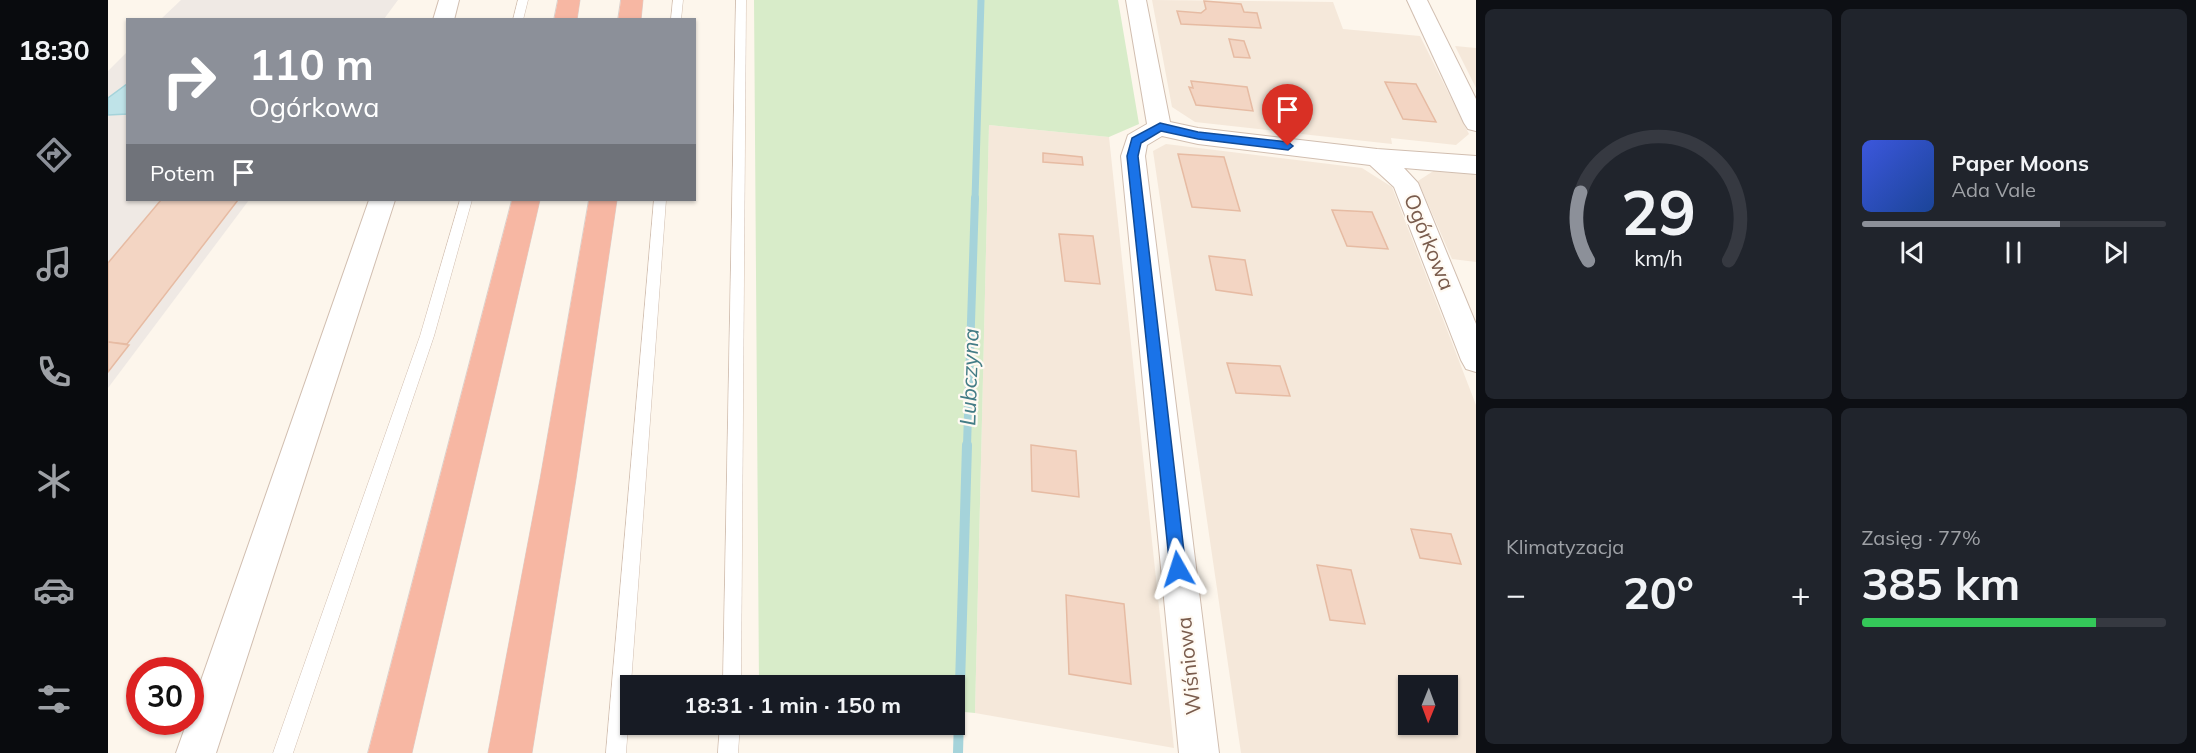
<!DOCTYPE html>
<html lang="pl">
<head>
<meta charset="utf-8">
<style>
  body { margin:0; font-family:Mulish,sans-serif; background:#20242c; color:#f1f3f6; height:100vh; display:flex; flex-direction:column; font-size:22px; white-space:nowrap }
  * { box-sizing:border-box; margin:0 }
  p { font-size:20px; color:#9ea1a6 }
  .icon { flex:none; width:33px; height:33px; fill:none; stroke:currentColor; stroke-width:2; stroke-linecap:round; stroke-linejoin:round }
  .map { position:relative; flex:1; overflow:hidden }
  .details { display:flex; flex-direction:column; gap:9px; padding:9px; background:#0d0f14; width:720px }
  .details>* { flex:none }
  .banner { position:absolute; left:18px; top:18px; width:570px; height:183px; border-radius:0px; box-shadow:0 2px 4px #0004; background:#8c9099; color:#fff; overflow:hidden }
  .needle { width:39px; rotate:181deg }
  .controls { position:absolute; left:1290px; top:675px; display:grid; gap:12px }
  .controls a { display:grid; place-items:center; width:60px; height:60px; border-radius:0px; background:#171b24; box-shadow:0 2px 4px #0004; font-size:30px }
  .speed { position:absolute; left:18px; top:657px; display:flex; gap:12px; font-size:30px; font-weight:700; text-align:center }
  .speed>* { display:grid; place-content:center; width:78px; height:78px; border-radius:50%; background:#171b24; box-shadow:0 2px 4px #0004; line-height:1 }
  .speed .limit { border:9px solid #d22; background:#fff; color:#111 }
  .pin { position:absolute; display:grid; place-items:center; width:51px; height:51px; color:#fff; margin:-62px -26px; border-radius:50% 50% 50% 0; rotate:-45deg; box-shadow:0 0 6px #0007 }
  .pin .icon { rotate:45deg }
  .me { position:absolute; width:66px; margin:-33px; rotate:354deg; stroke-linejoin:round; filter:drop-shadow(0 0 4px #0008) }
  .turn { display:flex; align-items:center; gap:21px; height:126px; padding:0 24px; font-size:27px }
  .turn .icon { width:78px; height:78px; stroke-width:2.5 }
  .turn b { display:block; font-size:42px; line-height:51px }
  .then { display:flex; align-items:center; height:57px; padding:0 24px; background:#0003; gap:12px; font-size:22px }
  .big { font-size:45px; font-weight:700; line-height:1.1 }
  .details .tile { flex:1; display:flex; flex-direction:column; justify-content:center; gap:9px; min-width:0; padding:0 21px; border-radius:9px; background:#20242c }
  .details .dial { align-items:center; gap:0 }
  .dial svg { height:156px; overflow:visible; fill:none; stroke:#363941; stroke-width:7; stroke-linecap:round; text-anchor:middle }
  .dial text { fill:#f1f3f6; stroke:none }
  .song { display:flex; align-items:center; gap:18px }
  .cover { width:72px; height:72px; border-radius:9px; background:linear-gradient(135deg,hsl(230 70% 55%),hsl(220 70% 35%)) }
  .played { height:6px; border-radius:3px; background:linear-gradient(90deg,#8c9099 65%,#363941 65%) }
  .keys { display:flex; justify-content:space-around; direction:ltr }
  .heat { display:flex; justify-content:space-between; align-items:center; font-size:33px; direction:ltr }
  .charge { height:9px; border-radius:4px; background:linear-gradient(90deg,#34c759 77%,#363941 0) }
  .details .tiles { flex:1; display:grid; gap:9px; grid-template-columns:repeat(2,1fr) }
  .trip { position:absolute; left:512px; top:675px; width:345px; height:60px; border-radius:0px; background:#171b24; box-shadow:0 2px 4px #0004; font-weight:700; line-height:60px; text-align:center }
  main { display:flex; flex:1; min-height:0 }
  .tab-bar { display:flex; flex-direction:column; width:108px; justify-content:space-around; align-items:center; background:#090b0e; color:#9ea1a6 }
  .tab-bar .icon { width:42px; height:42px }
  .tab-bar .current { color:#8c9099 }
  .tab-bar b { font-size:27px; color:#f1f3f6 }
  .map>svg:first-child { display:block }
  .residential { fill:#f5e8da; fill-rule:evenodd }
  .industrial { fill:#efe9e4 }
  .green { fill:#d8ecc9 }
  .water { fill:#bfe3e8; stroke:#a5d3da; stroke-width:1.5 }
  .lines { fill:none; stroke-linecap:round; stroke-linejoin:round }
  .stream-far2 { stroke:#a5d3da; stroke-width:7 }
  .stream-far1 { stroke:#a5d3da; stroke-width:8 }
  .stream { stroke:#a5d3da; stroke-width:10 }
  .building { fill:#f3d5c3; stroke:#e6bba3; stroke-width:1.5 }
  .service-casing { stroke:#d1beb0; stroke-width:1 }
  .minor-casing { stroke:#d1beb0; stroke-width:2 }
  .motorway-casing { stroke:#dad1cd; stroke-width:1 }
  .service { fill:#fff; fill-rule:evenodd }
  .minor { fill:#fff; fill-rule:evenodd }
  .motorway { fill:#f7b7a3; fill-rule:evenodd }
  .route { fill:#1a73e8; stroke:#114b97; stroke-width:1.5 }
  .labels { text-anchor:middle; stroke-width:4.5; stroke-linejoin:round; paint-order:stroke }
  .street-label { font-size:21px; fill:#7a5c4d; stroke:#fffaf3 }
  .water-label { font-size:22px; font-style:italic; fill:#437c86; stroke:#fffaf3 }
</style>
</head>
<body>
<main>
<nav class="tab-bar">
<b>18:30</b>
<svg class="icon current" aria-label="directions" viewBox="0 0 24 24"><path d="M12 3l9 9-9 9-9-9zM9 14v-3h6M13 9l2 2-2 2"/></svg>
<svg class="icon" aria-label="music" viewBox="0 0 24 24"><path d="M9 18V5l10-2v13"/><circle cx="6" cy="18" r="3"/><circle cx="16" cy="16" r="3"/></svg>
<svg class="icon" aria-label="phone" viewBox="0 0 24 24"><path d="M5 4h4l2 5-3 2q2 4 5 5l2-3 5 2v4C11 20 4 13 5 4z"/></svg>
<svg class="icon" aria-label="climate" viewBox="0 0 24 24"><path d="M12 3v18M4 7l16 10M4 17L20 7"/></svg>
<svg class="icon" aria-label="car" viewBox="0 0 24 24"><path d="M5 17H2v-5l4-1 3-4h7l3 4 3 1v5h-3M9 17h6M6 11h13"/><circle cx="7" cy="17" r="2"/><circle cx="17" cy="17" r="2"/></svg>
<svg class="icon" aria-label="filters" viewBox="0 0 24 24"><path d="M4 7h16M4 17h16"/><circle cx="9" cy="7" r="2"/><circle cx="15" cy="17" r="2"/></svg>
</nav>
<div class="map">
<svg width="1368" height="753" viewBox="0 0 1368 753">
  <rect width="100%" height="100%" fill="#fdf6ec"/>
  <g class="residential">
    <polygon points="1044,0 1225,2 1235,29 1312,36 1361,134 1348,145 1283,138 1284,144 1087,122 1064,107"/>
    <polygon points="1347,46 1368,48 1368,88"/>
    <polygon points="881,125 1001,137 1066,748 867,713"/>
    <path d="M1058,144l196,24 30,19 84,218v348h-235l-88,-602zM1300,686h40v38h-40z"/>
    <polygon points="1327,170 1368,174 1368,262 1344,259 1310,181"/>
  </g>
  <g class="industrial">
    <polygon points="73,0 290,0 276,19 53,19"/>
    <polygon points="19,52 20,200 141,200 0,388 0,71"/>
  </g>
  <polygon class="green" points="646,0 1010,0 1031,124 1001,137 881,125 867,713 846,711 846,686 651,685"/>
  <polygon class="water" points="19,84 19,114 0,115 0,98"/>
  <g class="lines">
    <polyline class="stream-far2" points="867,199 873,0"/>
    <polyline class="stream-far1" points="859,446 867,198"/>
    <polyline class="stream" points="850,753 859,445"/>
  </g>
  <g class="building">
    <polygon points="1096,1 1133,4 1136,12 1149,13 1153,28 1073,24 1069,11 1093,13 1098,9"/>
    <polygon points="1121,39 1136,41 1142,58 1126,57"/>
    <polygon points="1083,81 1139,87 1145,111 1088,105 1081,87 1085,88"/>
    <polygon points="1277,82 1308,84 1328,122 1295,119"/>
    <polygon points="935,153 974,157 975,165 935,162"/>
    <polygon points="1070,154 1116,157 1132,211 1084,207"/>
    <polygon points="53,200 130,200 19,344 0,342 0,263"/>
    <polygon points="1224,210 1264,212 1280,249 1239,246"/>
    <polygon points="951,234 985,236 992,284 957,281"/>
    <polygon points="1101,256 1137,260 1144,295 1108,290"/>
    <polygon points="0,342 21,345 0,372"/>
    <polygon points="1119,363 1172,366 1182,396 1128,393"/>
    <polygon points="923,445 968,451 971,497 924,491"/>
    <polygon points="1303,529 1343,534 1353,564 1312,558"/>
    <polygon points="1209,565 1243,570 1257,624 1222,620"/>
    <polygon points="958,595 1016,604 1023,684 961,674"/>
  </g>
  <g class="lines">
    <defs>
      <g id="service">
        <polygon points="410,0 420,0 415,20 405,20"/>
        <polygon points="565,0 575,0 573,20 563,20"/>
        <polygon points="628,0 638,0 633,686 615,686"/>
        <polygon points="352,200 364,200 326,336 185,753 165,753 312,336"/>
        <polygon points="546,200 558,200 518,753 498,753"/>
        <polygon points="612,724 632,724 630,753 610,753"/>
      </g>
      <g id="minor">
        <polygon points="331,0 351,0 346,20 325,20"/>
        <polygon points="1018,0 1038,0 1062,122 1090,128 1269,149 1368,156 1368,174 1296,168 1310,183 1368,324 1368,372 1358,369 1353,360 1286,187 1262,165 1090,144 1054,136 1039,145 1037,156 1111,753 1071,753 1013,156 1020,135 1039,124"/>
        <polygon points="1299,0 1319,0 1368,99 1368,131 1360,129 1356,123"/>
        <polygon points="261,200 287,200 108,753 68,753 79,722 82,722 82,712"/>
      </g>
      <g id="motorway">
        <polygon points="450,0 472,0 469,20 446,20"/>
        <polygon points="513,0 535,0 533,20 510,20"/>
        <polygon points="404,200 432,200 304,753 260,753"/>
        <polygon points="481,200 509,200 468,479 424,753 380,753 432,479"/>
      </g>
    </defs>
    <use href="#service" class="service-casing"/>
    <use href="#minor" class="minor-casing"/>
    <use href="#motorway" class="motorway-casing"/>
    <use href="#service" class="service"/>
    <use href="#minor" class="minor"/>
    <use href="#motorway" class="motorway"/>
  </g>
  <polygon class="route" points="1052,123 1090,132 1180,142 1185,146 1180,150 1090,139 1053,131 1033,143 1030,156 1078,569 1076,575 1070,577 1065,575 1062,569 1019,156 1024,138"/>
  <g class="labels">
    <g class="street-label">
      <text transform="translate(1321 242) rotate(68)" y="7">Ogórkowa</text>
      <text transform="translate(1081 666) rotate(-96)" y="7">Wiśniowa</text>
    </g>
    <g class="water-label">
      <text transform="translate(861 377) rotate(-88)" y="8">Lubczyna</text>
    </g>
  </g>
</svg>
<div class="controls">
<a><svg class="needle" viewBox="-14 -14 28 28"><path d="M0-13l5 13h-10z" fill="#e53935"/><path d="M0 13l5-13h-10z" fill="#9ea1a6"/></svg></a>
</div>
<div class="speed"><div class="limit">30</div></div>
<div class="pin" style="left:1180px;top:146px;background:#d93025"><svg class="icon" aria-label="arrive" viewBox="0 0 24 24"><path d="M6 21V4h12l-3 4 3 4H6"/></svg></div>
<svg class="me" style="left:1070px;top:569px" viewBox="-20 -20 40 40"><path d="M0-17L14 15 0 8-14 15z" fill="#1a73e8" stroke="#fff" stroke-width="4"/></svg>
<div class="trip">18:31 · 1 min · 150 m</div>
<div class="banner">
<div class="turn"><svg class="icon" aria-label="right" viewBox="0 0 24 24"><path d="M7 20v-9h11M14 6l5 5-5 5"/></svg><div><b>110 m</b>Ogórkowa</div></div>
<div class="then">Potem<svg class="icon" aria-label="arrive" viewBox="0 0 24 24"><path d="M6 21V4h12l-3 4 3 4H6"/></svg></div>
</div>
</div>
<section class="details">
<div class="tiles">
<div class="tile dial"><svg viewBox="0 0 100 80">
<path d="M14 69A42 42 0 1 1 86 69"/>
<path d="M14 69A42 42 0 0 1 10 34" stroke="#8c9099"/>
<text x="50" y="56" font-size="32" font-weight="700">29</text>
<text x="50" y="72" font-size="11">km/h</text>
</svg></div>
<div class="tile">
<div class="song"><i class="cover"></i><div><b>Paper Moons</b><p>Ada Vale</p></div></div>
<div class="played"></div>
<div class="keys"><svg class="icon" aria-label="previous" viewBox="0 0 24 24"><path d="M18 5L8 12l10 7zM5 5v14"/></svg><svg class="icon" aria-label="pause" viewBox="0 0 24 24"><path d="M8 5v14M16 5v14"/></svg><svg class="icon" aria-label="next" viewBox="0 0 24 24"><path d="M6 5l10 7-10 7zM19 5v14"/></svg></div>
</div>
<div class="tile"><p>Klimatyzacja</p>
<div class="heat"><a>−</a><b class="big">20°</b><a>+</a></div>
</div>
<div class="tile"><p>Zasięg · 77%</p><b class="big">385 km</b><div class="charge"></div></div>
</div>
</section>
</main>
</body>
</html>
